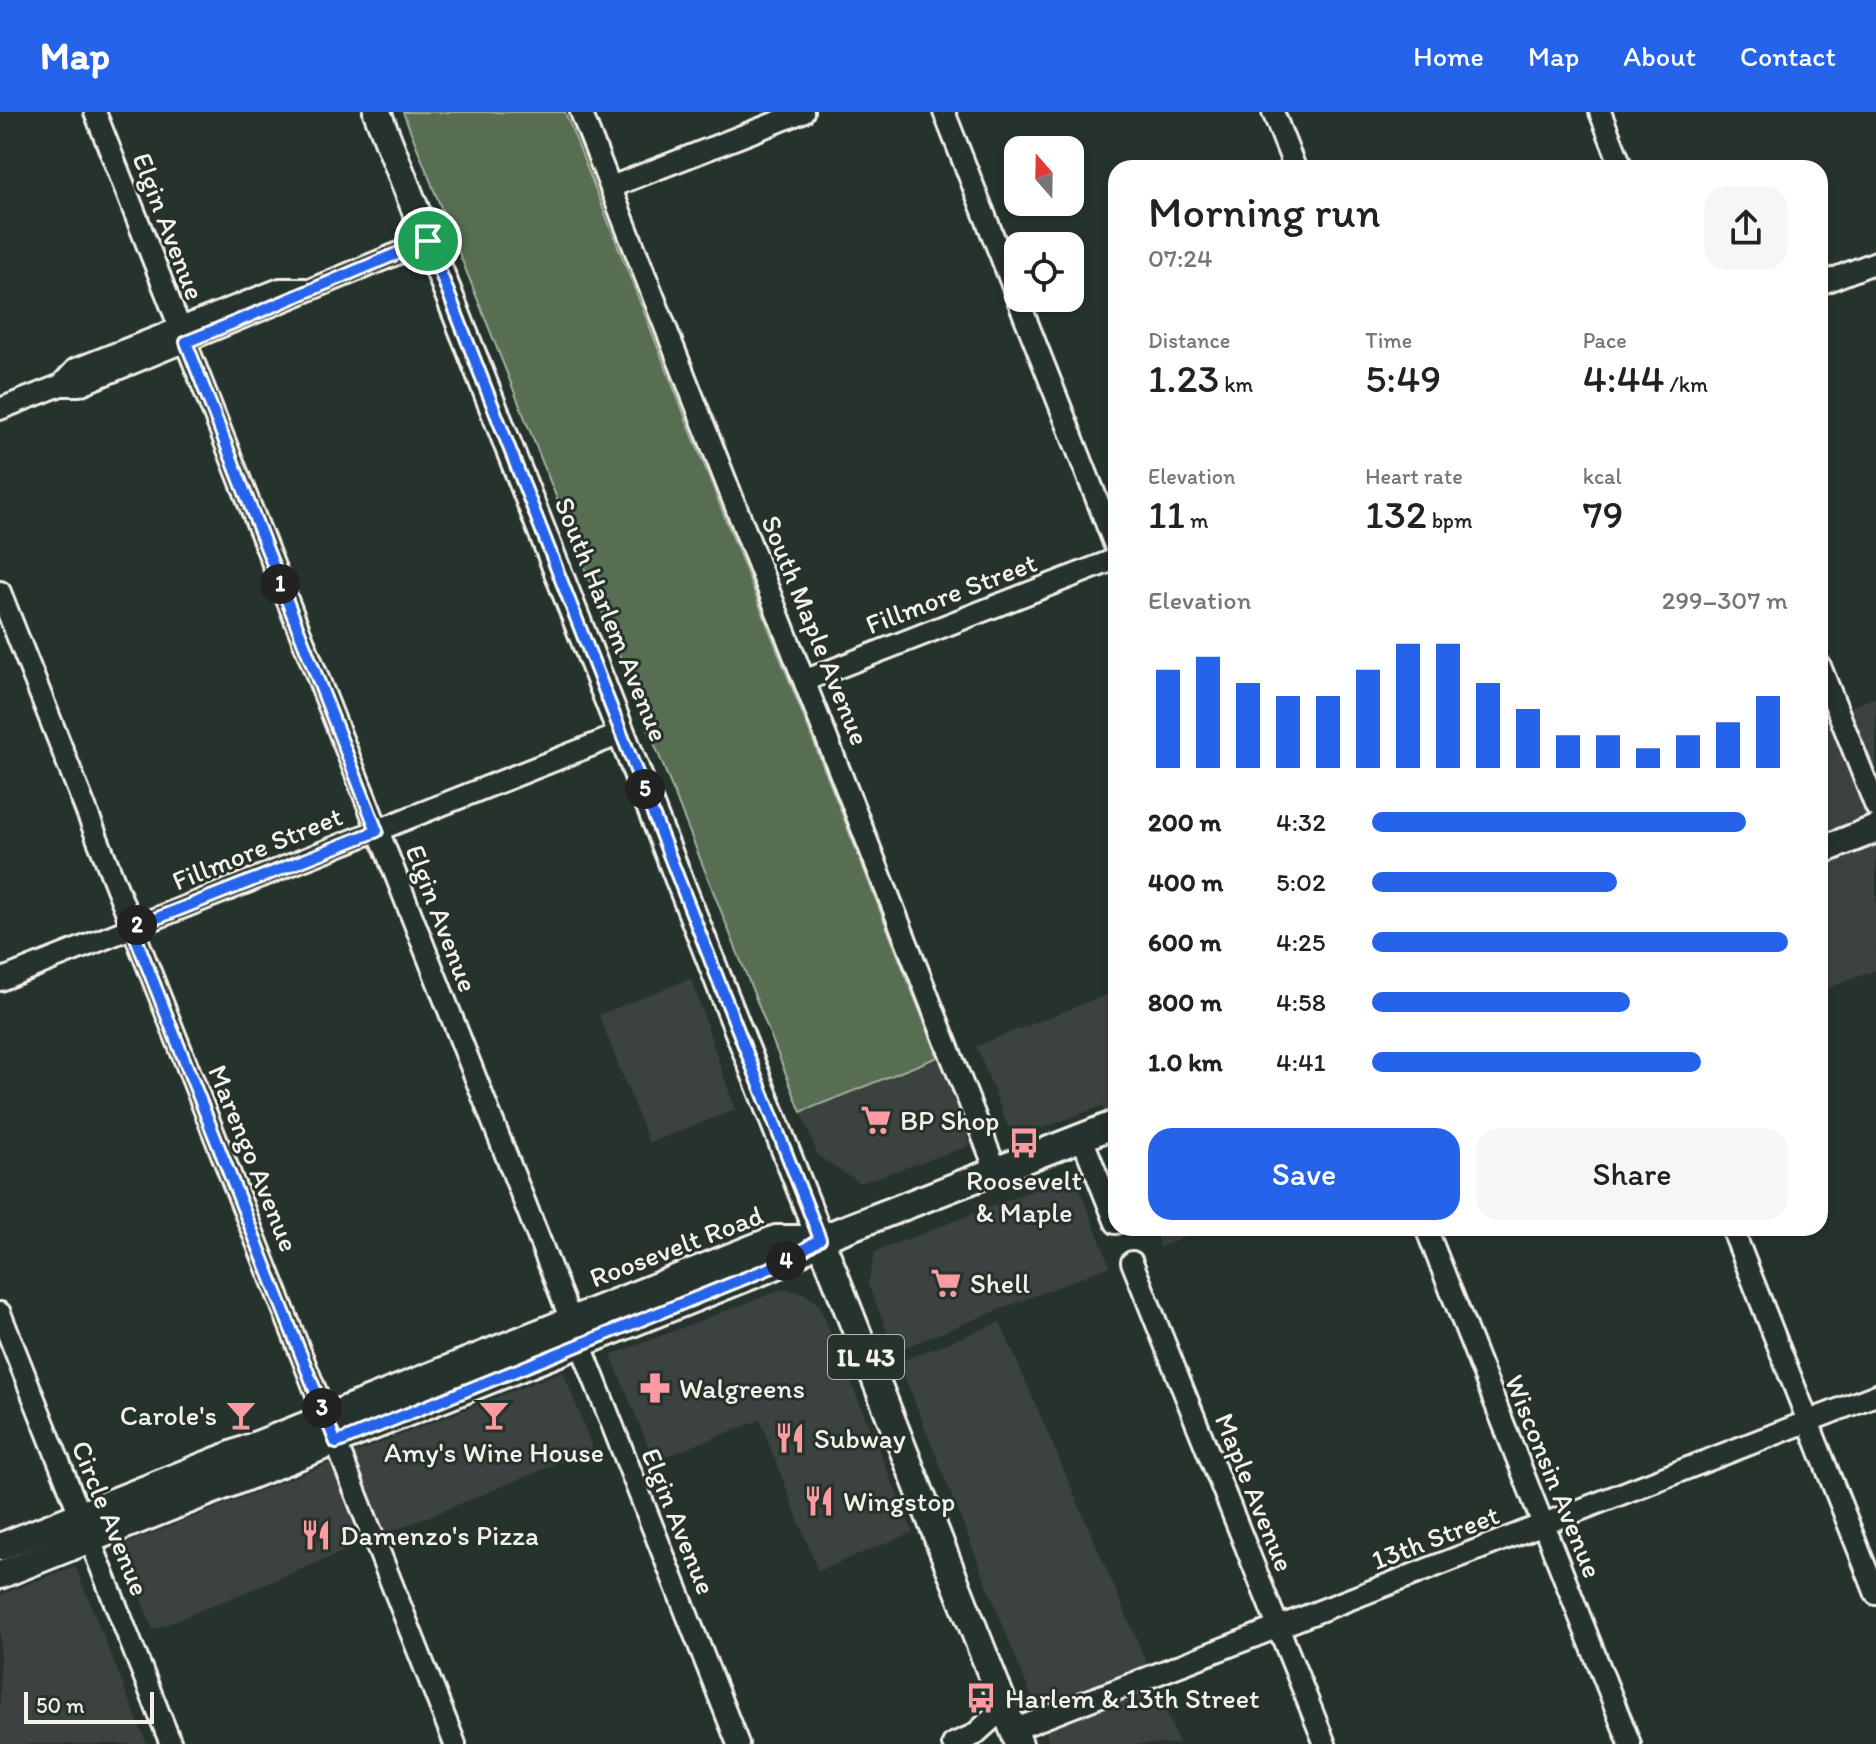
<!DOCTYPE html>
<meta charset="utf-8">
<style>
body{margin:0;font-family:Itim,sans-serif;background:#f6f6f6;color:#222;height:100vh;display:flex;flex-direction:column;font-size:30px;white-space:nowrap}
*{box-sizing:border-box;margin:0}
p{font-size:26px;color:#767676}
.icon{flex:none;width:44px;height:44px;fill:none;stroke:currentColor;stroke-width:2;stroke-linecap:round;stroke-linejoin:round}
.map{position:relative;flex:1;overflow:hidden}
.drawer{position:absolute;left:1108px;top:48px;width:720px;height:1076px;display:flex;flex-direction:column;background:#fff;border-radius:24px;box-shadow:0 2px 6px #0004}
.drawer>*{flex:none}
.needle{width:52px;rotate:340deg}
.fabs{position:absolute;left:1004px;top:24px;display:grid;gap:16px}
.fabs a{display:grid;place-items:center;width:80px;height:80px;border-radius:16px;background:#fff;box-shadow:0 2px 6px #0004;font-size:40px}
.scale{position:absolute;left:24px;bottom:20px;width:130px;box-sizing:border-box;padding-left:8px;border:4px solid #f4f1e8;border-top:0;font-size:22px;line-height:28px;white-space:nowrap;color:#f4f1e8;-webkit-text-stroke:6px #26332d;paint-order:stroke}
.pin{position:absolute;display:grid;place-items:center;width:68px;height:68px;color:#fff;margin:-34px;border:4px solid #fff;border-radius:50%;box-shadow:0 2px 8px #0007}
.km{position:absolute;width:40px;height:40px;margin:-20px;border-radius:50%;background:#222;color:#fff;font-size:22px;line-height:40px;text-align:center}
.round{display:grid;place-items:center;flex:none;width:84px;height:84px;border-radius:24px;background:#f6f6f6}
.head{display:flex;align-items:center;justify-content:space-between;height:136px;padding:0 40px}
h1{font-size:44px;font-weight:600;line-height:60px}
.metrics{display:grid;grid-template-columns:repeat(3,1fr);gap:12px;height:136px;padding:8px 40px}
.metrics div{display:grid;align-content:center}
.metrics b{font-size:40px;font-weight:600}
.metrics small{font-size:22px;font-weight:400}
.metrics p{font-size:22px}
.chart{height:224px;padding:16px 40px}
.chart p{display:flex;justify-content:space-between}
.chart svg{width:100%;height:144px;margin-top:8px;stroke:#2563eb;stroke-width:6}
.cta{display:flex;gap:16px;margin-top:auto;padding:16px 40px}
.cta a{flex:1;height:92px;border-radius:24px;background:#2563eb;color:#fff;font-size:32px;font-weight:600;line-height:92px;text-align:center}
.cta a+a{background:#f6f6f6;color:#222}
ul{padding:0 40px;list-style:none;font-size:26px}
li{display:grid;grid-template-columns:128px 96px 1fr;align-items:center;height:60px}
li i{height:20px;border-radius:10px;background:#2563eb}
header{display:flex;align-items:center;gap:48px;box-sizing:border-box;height:112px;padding:0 40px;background:#2563eb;color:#fff}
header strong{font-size:38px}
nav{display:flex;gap:44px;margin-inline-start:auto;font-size:28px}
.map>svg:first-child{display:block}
.built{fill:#3a4241}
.green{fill:#586e52;stroke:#a6b09d;stroke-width:2}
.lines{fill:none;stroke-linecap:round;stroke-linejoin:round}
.minor-casing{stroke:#f4f1e8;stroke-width:26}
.major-casing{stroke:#f4f1e8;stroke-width:32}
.minor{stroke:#26332d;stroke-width:20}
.major{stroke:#26332d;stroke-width:26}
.route-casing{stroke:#fff;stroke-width:16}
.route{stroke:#2563eb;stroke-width:10}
.labels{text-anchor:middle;stroke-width:6;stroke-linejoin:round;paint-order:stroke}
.shield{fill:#26332d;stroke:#b6b8b0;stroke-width:2}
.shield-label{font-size:26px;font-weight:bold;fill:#f4f1e8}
.street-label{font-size:28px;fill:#f4f1e8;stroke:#26332d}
.poi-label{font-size:28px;fill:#f4f1e8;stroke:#26332d;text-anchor:start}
</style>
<header>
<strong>Map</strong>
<nav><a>Home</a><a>Map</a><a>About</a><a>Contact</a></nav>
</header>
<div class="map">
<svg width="1876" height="1632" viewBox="0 0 1876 1632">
<rect width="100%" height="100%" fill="#26332d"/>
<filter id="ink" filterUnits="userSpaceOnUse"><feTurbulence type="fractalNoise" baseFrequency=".0125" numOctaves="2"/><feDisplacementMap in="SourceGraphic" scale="16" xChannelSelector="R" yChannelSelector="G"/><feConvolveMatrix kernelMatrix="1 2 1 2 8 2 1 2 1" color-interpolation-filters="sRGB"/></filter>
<g filter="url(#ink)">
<!-- built -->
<path class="built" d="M1876 585V858L1820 879V607Z
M691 866 735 998 649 1031 599 903Z
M1116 879V1026L1102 994 1013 1027 976 934Z
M938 945 966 1019 969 1034 860 1071 818 1044 801 1000Z
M1074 1062 1110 1154 895 1239 868 1172 875 1140Z
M1153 1116H1210L1160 1135Z
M783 1177 804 1181 819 1193 913 1420 818 1459 760 1308 654 1349 611 1243Z
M1000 1210 1154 1568 1179 1632H1050L899 1250Z
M563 1259 593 1337 153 1518 120 1434Z
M75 1454 147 1632H0V1483Z"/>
<!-- green -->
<path class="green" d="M403 0H565L938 945 801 1000Z"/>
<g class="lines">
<!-- minor casing -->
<g class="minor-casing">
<path id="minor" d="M95 0 738 1632
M581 0 996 1058
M944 0 1116 436
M1273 0 1295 56
M1600 0 1622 56
M611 75 803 0
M1820 172 1876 150
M61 273 76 257 280 177H306
M0 297 61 273H79L428 129
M0 480 455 1632
M1820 554 1876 695
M806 568 1116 447
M0 868 623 621
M1082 1026 1116 1111
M1426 1116 1630 1632
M1732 1116 1876 1482
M1132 1150 1325 1632
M0 1201 171 1632
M1013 1618 1876 1283
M953 1632 974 1623 1005 1595"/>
</g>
<!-- major casing -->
<g class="major-casing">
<path id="major" d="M377 0 1019 1632
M1820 739 1876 717
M0 1435 776 1127H820
M0 1463 785 1150 820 1127 1116 1012"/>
</g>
<!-- minor -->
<use href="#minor" class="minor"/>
<!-- major -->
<use href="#major" class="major"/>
</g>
</g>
<g class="lines" filter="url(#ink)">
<!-- route casing -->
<g class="route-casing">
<path id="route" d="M428 129 820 1127 785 1150 336 1331 132 816 377 719 186 230C267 198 346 162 428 129Z"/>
</g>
<!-- route -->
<use href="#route" class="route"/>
</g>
<!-- icons -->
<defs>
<g id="supermarket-bare" transform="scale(2.4)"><path d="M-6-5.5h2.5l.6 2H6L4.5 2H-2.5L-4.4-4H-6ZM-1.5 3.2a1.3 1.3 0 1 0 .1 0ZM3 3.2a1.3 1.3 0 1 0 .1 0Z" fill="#ff9aa2" stroke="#26332d" stroke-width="2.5" paint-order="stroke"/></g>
<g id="bus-bare" transform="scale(2.4)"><path d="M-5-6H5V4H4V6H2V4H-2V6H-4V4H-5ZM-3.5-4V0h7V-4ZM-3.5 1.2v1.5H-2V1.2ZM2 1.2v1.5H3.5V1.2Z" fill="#ff9aa2" stroke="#26332d" stroke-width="2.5" paint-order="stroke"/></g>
<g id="pharmacy-bare" transform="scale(2.4)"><path d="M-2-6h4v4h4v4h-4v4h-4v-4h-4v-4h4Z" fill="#ff9aa2" stroke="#26332d" stroke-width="2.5" paint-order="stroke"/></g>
<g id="bar-bare" transform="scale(2.4)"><path d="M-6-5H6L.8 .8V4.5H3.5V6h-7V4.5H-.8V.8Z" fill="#ff9aa2" stroke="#26332d" stroke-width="2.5" paint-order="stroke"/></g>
<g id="restaurant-bare" transform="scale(2.4)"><path d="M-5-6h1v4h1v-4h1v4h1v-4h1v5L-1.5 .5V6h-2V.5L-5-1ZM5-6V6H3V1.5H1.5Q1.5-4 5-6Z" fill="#ff9aa2" stroke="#26332d" stroke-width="2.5" paint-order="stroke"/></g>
</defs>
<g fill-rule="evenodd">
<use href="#supermarket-bare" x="876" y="1008"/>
<use href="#bus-bare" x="1024" y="1031"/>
<use href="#supermarket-bare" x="946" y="1171"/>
<use href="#pharmacy-bare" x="655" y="1276"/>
<use href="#bar-bare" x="241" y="1303"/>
<use href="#bar-bare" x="494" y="1303"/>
<use href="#restaurant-bare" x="790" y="1326"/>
<use href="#restaurant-bare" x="819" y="1389"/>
<use href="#restaurant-bare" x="316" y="1423"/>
<use href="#bus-bare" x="981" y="1586"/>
</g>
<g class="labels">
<!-- shield labels -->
<rect class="shield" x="828" y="1223" width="76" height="44" rx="6"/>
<g class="shield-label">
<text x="866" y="1254">IL 43</text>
</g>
<!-- street labels -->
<g class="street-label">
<text transform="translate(169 114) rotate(69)" y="10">Elgin Avenue</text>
<text transform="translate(951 481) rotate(-21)" y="10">Fillmore Street</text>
<text transform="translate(612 507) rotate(68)" y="10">South Harlem Avenue</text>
<text transform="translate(816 518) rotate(68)" y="10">South Maple Avenue</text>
<text transform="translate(257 736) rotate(-22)" y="10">Fillmore Street</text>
<text transform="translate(442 806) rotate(69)" y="10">Elgin Avenue</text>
<text transform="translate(254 1046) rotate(68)" y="10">Marengo Avenue</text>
<text transform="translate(676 1134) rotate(-21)" y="10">Roosevelt Road</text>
<text transform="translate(1554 1364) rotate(68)" y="10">Wisconsin Avenue</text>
<text transform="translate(1255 1380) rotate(68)" y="10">Maple Avenue</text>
<text transform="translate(111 1406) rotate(68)" y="10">Circle Avenue</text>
<text transform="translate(679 1409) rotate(68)" y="10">Elgin Avenue</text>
<text transform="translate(1435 1425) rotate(-21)" y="10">13th Street</text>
</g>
<!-- poi labels -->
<g class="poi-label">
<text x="900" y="1018">BP Shop</text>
<text x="1024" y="1078" text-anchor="middle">Roosevelt<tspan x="1024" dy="32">&amp; Maple</tspan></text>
<text x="970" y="1181">Shell</text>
<text x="679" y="1286">Walgreens</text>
<text x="217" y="1313" text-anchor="end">Carole's</text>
<text x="814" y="1336">Subway</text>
<text x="494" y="1350" text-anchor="middle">Amy's Wine House</text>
<text x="843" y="1399">Wingstop</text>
<text x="340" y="1433">Damenzo's Pizza</text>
<text x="1005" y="1596">Harlem &amp; 13th Street</text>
</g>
</g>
</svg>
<div class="fabs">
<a><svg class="needle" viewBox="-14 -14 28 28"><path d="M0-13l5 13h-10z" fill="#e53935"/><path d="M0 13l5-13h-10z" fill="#767676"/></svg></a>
<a><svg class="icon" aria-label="locate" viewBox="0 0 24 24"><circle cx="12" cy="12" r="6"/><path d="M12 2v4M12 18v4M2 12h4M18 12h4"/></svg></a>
</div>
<div class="scale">50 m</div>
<div class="pin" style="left:428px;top:129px;background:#1e9e55"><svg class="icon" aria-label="arrive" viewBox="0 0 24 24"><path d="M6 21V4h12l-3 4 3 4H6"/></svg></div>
<b class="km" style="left:280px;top:472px">1</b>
<b class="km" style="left:137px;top:813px">2</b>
<b class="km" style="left:322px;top:1296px">3</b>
<b class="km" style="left:786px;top:1149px">4</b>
<b class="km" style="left:645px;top:677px">5</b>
<section class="drawer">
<div class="head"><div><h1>Morning run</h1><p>07:24</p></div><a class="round"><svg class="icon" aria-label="share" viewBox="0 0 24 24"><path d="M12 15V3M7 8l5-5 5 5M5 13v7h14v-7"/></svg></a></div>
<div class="metrics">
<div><p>Distance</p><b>1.23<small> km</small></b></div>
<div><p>Time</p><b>5:49</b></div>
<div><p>Pace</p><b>4:44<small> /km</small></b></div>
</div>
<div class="metrics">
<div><p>Elevation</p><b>11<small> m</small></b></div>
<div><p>Heart rate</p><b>132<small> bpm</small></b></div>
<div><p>kcal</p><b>79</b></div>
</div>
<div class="chart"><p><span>Elevation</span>299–307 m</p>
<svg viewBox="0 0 160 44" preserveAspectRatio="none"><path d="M5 44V14M15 44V10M25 44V18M35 44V22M45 44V22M55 44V14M65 44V6M75 44V6M85 44V18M95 44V26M105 44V34M115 44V34M125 44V38M135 44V34M145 44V30M155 44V22"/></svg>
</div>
<ul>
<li><b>200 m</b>4:32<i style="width:90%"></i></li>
<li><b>400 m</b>5:02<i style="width:59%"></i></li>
<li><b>600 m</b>4:25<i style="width:100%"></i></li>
<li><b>800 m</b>4:58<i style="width:62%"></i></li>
<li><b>1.0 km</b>4:41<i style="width:79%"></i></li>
</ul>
<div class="cta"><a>Save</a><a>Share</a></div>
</section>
</div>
